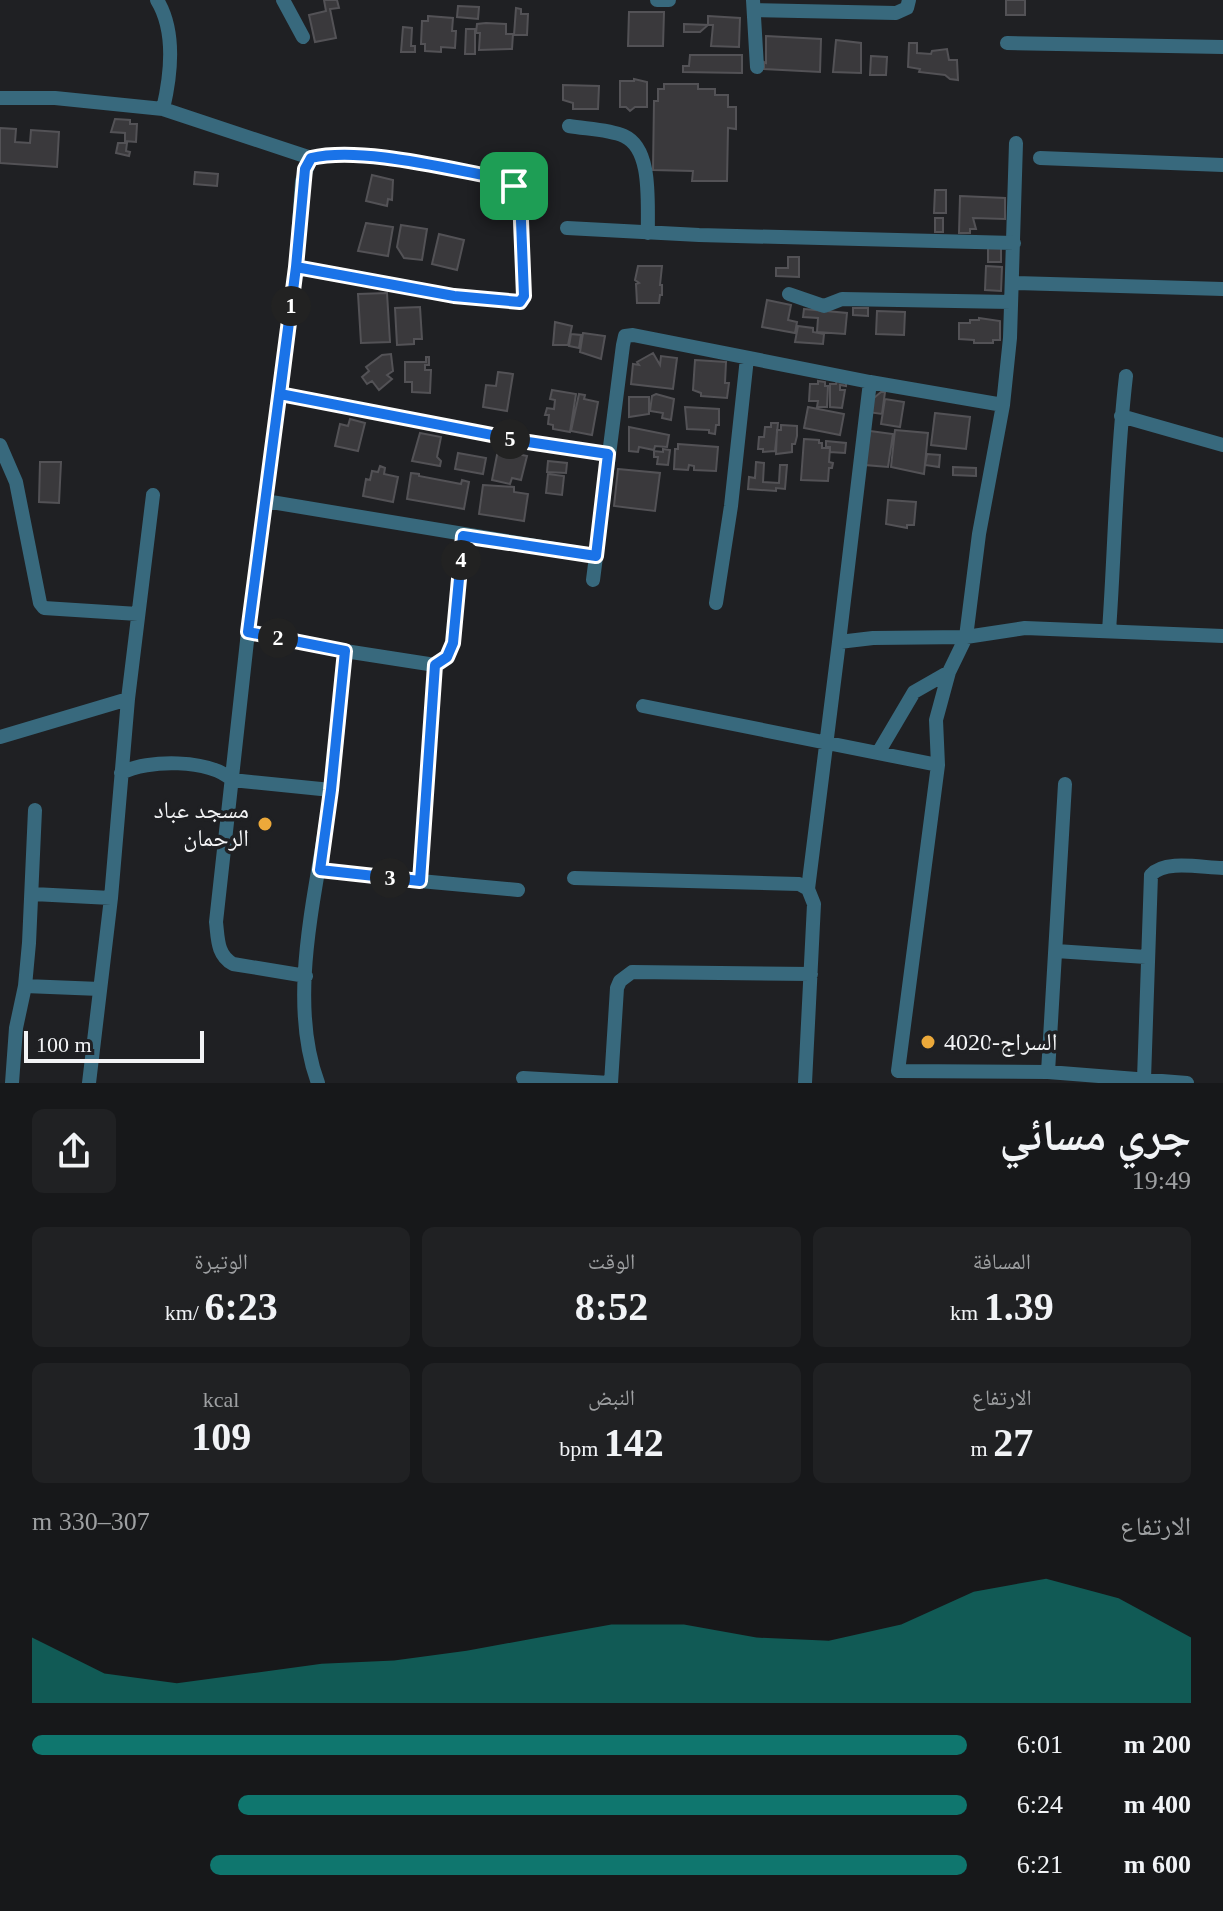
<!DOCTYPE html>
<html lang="ar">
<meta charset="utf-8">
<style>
body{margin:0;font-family:"Times New Roman","Noto Naskh Arabic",serif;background:#202123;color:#f1f3f6;direction:rtl;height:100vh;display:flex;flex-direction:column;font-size:30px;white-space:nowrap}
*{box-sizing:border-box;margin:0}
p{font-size:26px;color:#9ea0a2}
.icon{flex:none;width:44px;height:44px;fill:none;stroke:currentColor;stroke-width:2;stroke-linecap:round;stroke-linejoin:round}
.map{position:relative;height:1083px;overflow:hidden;direction:ltr}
.side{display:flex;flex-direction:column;background:#17181a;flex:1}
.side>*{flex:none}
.scale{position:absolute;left:24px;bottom:20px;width:180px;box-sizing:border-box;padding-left:8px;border:4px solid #f2f3f5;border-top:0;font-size:22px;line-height:28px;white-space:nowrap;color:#f2f3f5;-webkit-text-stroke:6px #1f2023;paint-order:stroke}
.pin{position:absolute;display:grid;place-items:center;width:68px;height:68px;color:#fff;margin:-34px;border-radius:16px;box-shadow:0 4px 12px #0006}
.km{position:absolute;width:40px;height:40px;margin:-20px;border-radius:50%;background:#222;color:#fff;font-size:22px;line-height:40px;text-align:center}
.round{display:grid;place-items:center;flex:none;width:84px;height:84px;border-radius:12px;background:#202123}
.headline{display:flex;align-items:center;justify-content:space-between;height:136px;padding:0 32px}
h1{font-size:44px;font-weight:700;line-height:60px}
.figures{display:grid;grid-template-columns:repeat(3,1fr);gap:12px;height:136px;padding:8px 32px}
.figures div{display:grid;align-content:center;border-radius:12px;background:#202123;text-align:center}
.figures b{font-size:40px;font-weight:700}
.figures small{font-size:22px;font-weight:400}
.figures p{font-size:22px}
.chart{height:224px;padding:16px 32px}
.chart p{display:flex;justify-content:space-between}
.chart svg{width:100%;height:144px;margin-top:8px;fill:#0f766e;opacity:.7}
ul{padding:0 32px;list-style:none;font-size:26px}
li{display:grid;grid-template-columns:128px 96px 1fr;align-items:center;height:60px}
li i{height:20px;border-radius:10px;background:#0f766e}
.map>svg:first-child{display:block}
.building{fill:#3a393c;stroke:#535256;stroke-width:2}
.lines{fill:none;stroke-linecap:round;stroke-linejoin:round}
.minor{stroke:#38697d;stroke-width:14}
.route-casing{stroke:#fff;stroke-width:16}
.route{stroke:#1a73e8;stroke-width:10}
.poi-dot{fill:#eca93a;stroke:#1f2023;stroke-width:3}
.labels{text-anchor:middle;stroke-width:7;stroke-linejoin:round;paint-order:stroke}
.poi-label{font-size:24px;fill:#f2f3f5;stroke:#1f2023;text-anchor:end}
</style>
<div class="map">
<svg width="1223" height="1083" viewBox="0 0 1223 1083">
<rect width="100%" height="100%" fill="#1f2023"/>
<!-- building -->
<path class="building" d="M324 0H337L339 8 330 9 336 38 315 42 309 15 326 11Z
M1006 0H1025V15H1006Z
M458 6 479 7 478 19 457 17Z
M516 8 521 9V14H528L527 35H514Z
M629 12H664L663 46H628Z
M428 16 453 18 452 31H456L455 48 441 47V52L425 51V44H421L422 21H428Z
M708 16 740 18 739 47 711 46 713 25H708Z
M486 23 506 24V34H513L512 49 479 50 480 33H476L477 24Z
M684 24 708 25 700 32H684Z
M403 27 412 28 411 46H415V52H401Z
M466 29H475V54H465Z
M766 36 821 39 820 72 764 69V62L766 63Z
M836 40 861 43V73L833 72Z
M909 43H917V53L931 54 932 51 947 49 949 60H957L958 80 950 79 945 75 919 72 920 69 908 67Z
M690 55H742V73L683 72V66H689Z
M871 56 887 57 886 75H870Z
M634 79 647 82V107H635L630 111 626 107H620V81H634Z
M664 84H698V89H715V95H728V107H736V129L728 128 727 181H692L693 171 653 170 654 101H658V89H664Z
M563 85 599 86 598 109H573V103L563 100Z
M115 119 130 120V124H137L136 142 125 141V133L111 132Z
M0 128 16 129 15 142 30 143 31 130 59 132 57 167 0 163Z
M118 143H127L126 151 130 152 129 156 116 153Z
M195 172 218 174 217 186 194 184Z
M372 175 393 180 392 200 388 199 387 206 366 201Z
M935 190H946V213H934Z
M960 196 1005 198V219L973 218 976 229H970V233H959Z
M935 218H943V232H935Z
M366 223 393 227 388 256 358 251Z
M401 225 427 229 422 260 404 258 397 247Z
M439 234 464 240 457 270 432 264Z
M988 245 1001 246V262H988Z
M788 257H799V277L776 276V268H788Z
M638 266H662L660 285H662V295H660L659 303H637L636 284 639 283 635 280Z
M986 266 1002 267 1001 291 985 290Z
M387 293 390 342 361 343 358 294Z
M767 300 791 305 788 320 797 322 795 333 762 327Z
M420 307 422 339H414V344L397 345 395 308Z
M853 308H868V316L853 315Z
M804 309 847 313 845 334 817 332 818 318 803 317Z
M877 311 905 312 904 335 876 334Z
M979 318 1000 321V340H993V343H974V340L959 339V323H970V320H979Z
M555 322 572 326 568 345H553Z
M798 326 813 328V332L824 334 823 344 795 342Z
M583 333 605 336 601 359 580 352Z
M571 334 581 335 579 348 569 346Z
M653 353 660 365 661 356 677 358 673 389 631 384 633 364 639 365 637 362Z
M391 354 393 371 387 375 392 379 379 390 372 381 367 384 362 377 369 371 366 367 382 355Z
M426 357H429V365H425V370H431L430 393 412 392V382H405V362H426Z
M695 360 726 362 725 383H729L727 398 701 396V393L693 390Z
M498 372 513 374 507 411 483 407 486 385 496 386Z
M837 380 846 381V386L840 385V390H845L842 408 830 407V384H836Z
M818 381 825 382V386H828L827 407H817L818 401H809L810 384H818Z
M552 390 576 394 570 432 553 429V425L548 424 549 415H545L547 408 554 409 555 400 550 399Z
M881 392H885L882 414 867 412 868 403Z
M579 394 585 395 584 399 598 402 592 435 571 431Z
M656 394 674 399 671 420 662 418 663 413 650 411 652 396Z
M629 397H649V414L629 417Z
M885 399 904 402 900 427 881 424Z
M685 407 719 409V425H716L715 434 709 433V430L687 429Z
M808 407 844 414 840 435 804 428Z
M935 413 970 417 966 449 931 445Z
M350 419 365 423 358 451 335 446 340 424 348 426Z
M771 423H778L775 451 763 452V449H758L759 437H764L765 427H771Z
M781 425 797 426V436L795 444H792V452L776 454 777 430H781Z
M629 427 669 435 667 447 655 446 654 450 639 447 638 452 629 451Z
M895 430 928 433 924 474 891 467Z
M870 431 893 434 888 467 865 465Z
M420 433 441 437 437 457 441 461 440 466 412 461Z
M804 439 819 440V443H822V448H830L829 462 833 463 832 468H829L828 481 801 480Z
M826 441 846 443 845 453 830 452V447H826Z
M678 444 718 447 716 471 694 470V466L689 465 688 470 674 469 675 449H678Z
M663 449 670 450 668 465 657 464 658 457H654V451L663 452Z
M498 450 527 456 521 480 512 478 510 484 492 480Z
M458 453 486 458 483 474 455 469Z
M927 454 940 455 939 467 925 465Z
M548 461 567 463 566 473 547 472Z
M40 462H61L59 503 39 502Z
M756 462 764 463 763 482 779 483 780 465H787L785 489 776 488V491L748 489 749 477 755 478Z
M380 466 385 468 384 474 398 477 393 502 363 496 366 479 370 480 372 471 378 472Z
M953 467 976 468V476L953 475Z
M618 469 660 473 655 511 614 506Z
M411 473 419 474V476L461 484 462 480 469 482 464 509 407 499Z
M548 474 564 476 562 495 546 493Z
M483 485 514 487V492L528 494 524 521 479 514Z
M888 500 916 502 914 525H907V528L886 524Z"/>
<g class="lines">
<!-- minor -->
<path class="minor" d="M283 0 303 37
M657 0H669
M753 0 757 67
M754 10 896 13 907 8 909 0
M1007 43 1223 47
M0 98H55L163 109C171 75 176 31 157 0
M163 109 311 158
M569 126C586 129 608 129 624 136 653 149 647 204 648 233
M1040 158 1223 165
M567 228 699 235 1014 243
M296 267 454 296 520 302 524 296 520 196 505 179C451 170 362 146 311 158L302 181 296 267 248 632 345 651 435 665 447 657 453 643 463 536
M1012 283 1223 289
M789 294 824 306 842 299 1011 302
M280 394 528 442 608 454
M1003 405 1010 338 1016 143
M1121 416 1223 445
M0 445 16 482 40 603 44 608 138 614
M265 501 596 556
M593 580 623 345 625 336 633 335 870 382 1003 405 979 534 966 637 1025 628 1223 636
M716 603 731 506 747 358
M1109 631C1115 546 1116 461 1126 376
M248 632 216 922C218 939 217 955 233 964L306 976
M839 642 870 382
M435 665 420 881 518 890
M643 706 938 765
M0 737 128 699
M878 753 914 692 949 672
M121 773C148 759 209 759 232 780L331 790
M320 870 420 881
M574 878 799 884 808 889 814 904 805 1083
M808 889 839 642 873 638 966 637 949 672 936 720 938 765 898 1071 1048 1072 1187 1083
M33 894 111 898
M1056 951 1146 957
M25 986 100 989
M1048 1072 1065 784
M523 1078 610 1083
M1144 1079 1151 875C1165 859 1203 868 1223 868
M12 1083 16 1028 25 986 29 943 35 810
M89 1083 111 898 128 699 153 495
M318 1083C287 1000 316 895 328 810 336 757 340 704 345 651
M611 1083 617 988 620 981 632 972 811 974"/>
</g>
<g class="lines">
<!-- route casing -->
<g class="route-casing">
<path id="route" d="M514 186 505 179C452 170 362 146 311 158L305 169 296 267 248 632 345 651 331 790 320 870 420 881 435 665 447 657 453 643 463 536 596 556 608 454 528 442 280 394 296 267 454 296 520 302 524 296 520 196 514 186"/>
</g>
<!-- route -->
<use href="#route" class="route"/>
</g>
<!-- markers -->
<g class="poi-dot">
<circle cx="265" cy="824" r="8"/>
<circle cx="928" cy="1042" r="8"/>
</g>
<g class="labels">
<!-- poi labels -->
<g class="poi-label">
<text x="249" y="818">مسجد عباد<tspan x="249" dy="28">الرحمان</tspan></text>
<text x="944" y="1050" text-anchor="start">السراج-4020</text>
</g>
</g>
</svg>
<div class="scale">100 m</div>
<div class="pin" style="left:514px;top:186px;background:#1e9e55"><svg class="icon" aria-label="arrive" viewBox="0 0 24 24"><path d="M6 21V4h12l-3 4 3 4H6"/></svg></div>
<b class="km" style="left:291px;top:306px">1</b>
<b class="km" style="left:278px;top:638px">2</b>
<b class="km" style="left:390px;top:878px">3</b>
<b class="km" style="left:461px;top:560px">4</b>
<b class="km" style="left:510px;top:439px">5</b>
</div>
<section class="side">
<div class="headline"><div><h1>جري مسائي</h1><p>19:49</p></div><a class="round"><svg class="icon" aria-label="share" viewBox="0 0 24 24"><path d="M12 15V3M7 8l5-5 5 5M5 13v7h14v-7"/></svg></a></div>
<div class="figures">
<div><p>المسافة</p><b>1.39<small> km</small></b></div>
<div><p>الوقت</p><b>8:52</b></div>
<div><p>الوتيرة</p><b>6:23<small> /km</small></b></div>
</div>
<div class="figures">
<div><p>الارتفاع</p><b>27<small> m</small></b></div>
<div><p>النبض</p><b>142<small> bpm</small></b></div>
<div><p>kcal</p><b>109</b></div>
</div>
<div class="chart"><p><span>الارتفاع</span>307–330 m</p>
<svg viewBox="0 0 160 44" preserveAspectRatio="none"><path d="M0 44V24L10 35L20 38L30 35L40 32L50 31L60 28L70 24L80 20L90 20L100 24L110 25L120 20L130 10L140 6L150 12L160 24V44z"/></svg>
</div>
<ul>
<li><b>200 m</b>6:01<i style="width:100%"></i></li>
<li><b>400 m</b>6:24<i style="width:78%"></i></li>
<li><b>600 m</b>6:21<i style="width:81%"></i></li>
</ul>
</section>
